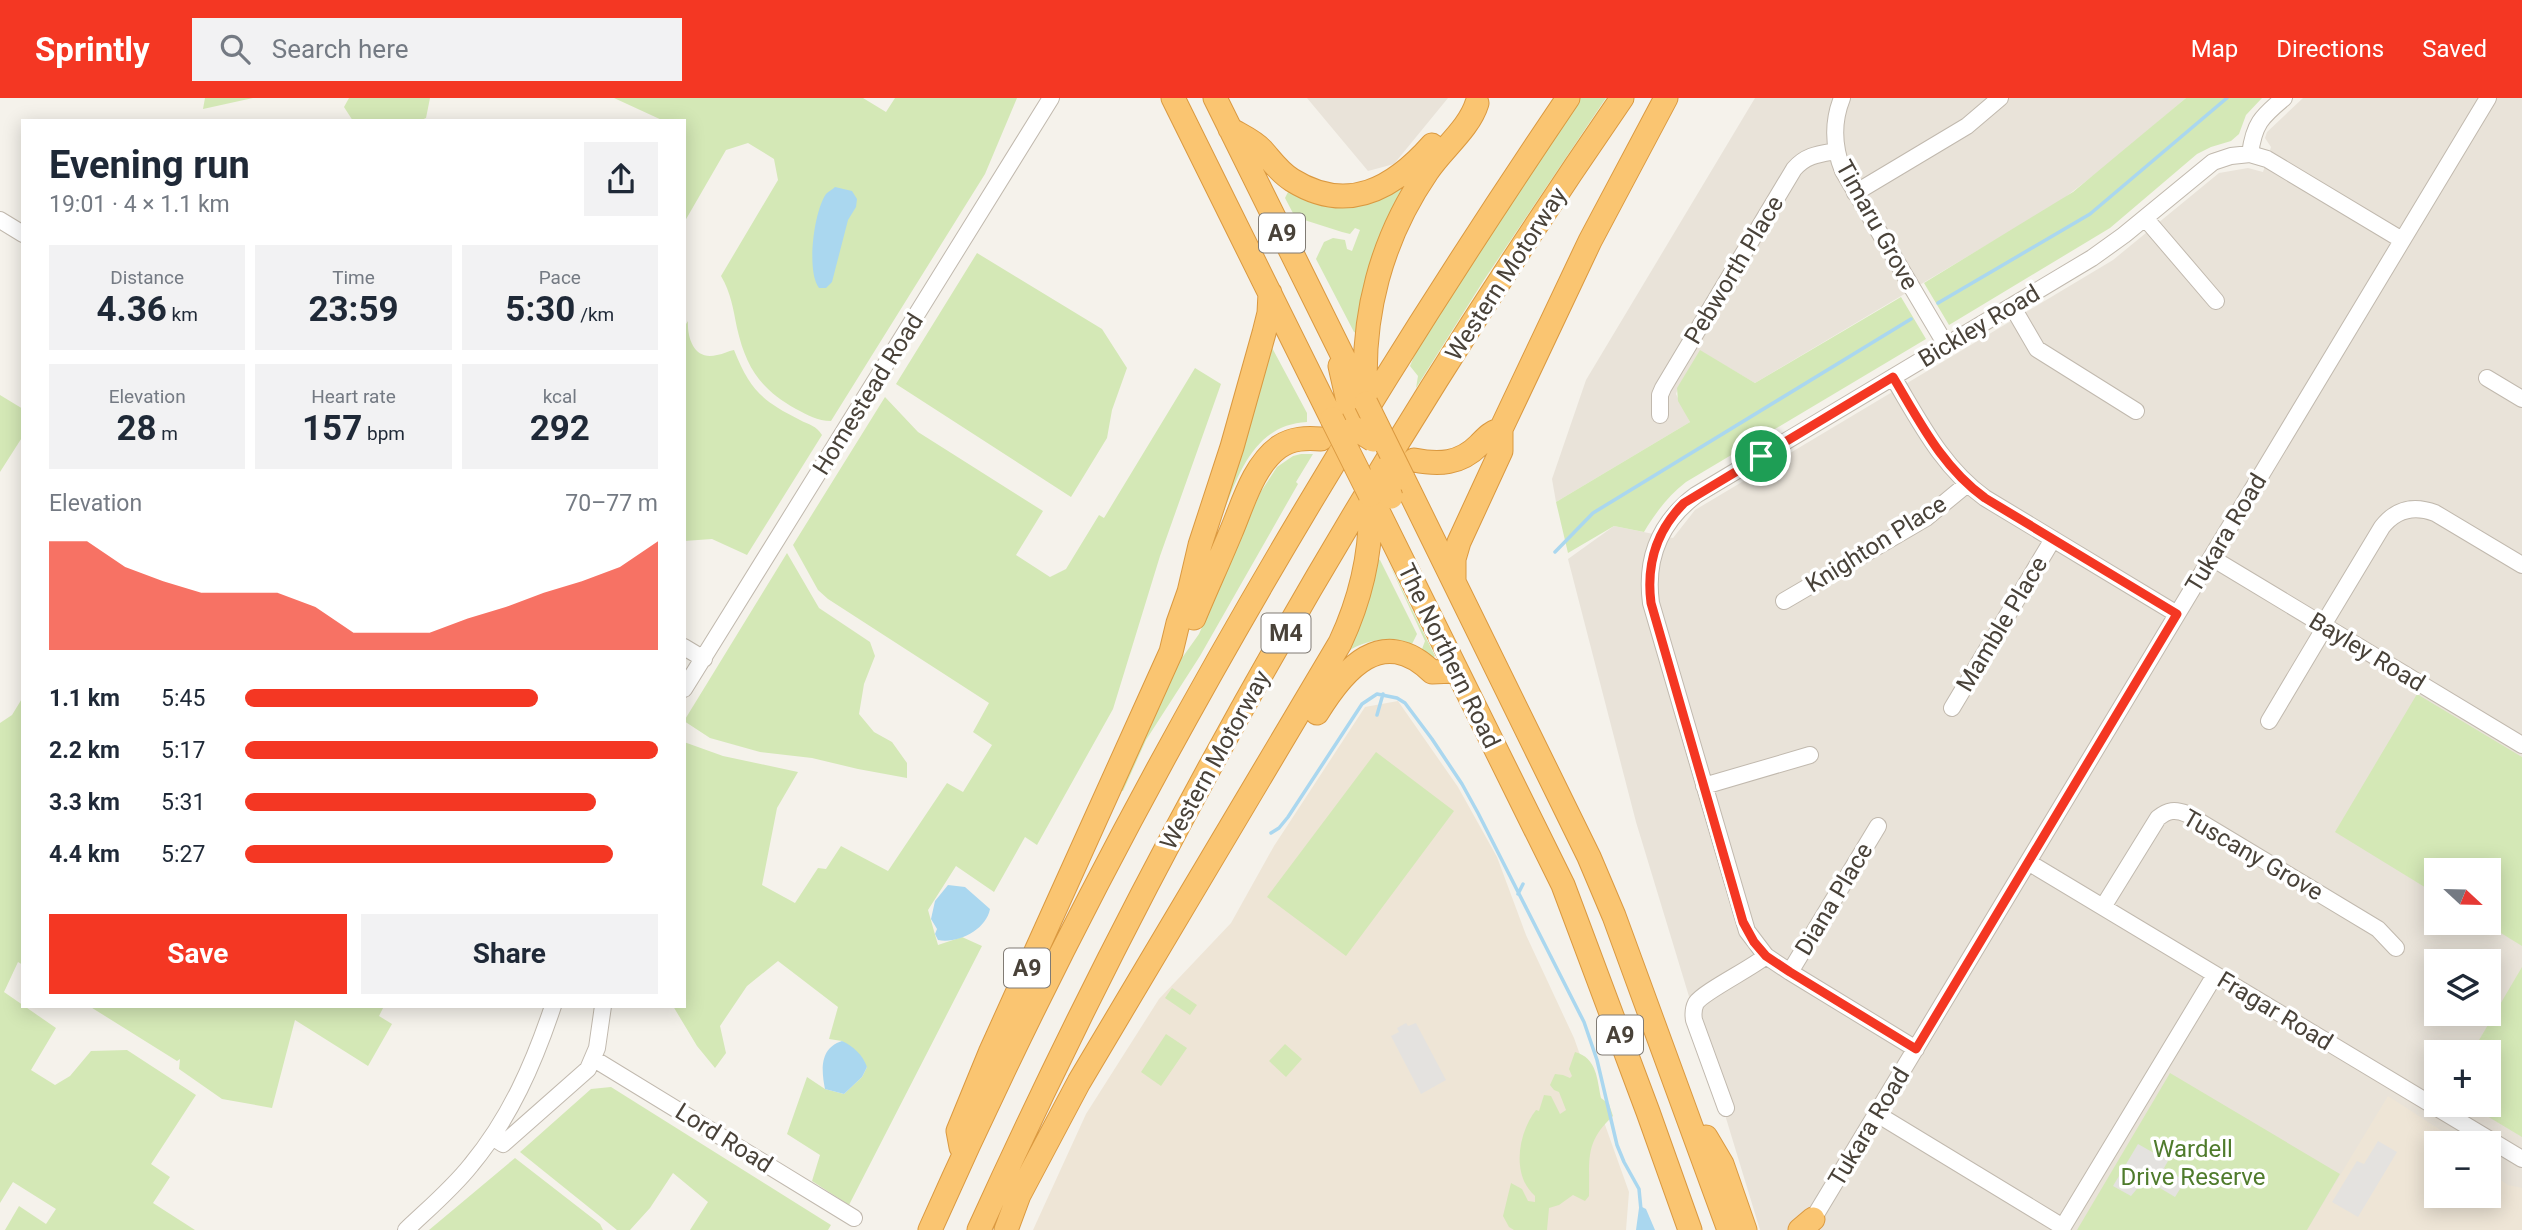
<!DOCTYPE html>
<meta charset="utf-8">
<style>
body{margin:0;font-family:Roboto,sans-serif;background:#f2f2f3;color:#1f2937;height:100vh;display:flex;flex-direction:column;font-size:26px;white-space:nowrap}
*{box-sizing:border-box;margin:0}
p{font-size:23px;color:#747a83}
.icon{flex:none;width:38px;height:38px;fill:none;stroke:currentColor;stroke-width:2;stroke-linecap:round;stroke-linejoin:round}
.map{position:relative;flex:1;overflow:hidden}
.side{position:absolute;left:21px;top:21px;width:665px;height:889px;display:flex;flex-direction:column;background:#fff;border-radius:0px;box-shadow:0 4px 18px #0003}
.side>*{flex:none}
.needle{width:46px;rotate:112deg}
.buttons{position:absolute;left:2424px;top:760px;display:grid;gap:14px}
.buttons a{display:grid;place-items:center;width:77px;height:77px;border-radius:0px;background:#fff;box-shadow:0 4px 18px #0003;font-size:35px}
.pin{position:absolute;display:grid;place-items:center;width:60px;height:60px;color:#fff;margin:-30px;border:4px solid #fff;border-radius:50%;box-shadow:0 2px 7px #0007}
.round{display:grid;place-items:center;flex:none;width:74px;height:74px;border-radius:0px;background:#f2f2f3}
.headline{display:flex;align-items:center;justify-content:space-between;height:119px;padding:0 28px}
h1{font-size:38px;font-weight:700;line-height:52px}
.stats{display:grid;grid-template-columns:repeat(3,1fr);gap:10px;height:119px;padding:7px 28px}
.stats div{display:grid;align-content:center;border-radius:0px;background:#f2f2f3;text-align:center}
.stats b{font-size:35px;font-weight:700}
.stats small{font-size:19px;font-weight:400}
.stats p{font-size:19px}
.chart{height:196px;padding:14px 28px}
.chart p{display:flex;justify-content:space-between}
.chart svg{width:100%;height:126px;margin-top:7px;fill:#f43723;opacity:.7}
.cta{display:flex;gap:14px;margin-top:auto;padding:14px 28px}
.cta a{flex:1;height:80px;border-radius:0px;background:#f43723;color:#fff;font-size:28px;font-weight:700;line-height:80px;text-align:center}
.cta a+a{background:#f2f2f3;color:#1f2937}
ul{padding:0 28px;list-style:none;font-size:23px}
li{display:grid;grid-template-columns:112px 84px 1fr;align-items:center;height:52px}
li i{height:18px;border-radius:9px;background:#f43723}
header{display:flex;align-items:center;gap:42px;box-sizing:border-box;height:98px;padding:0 35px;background:#f43723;color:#fff}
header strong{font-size:33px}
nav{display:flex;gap:38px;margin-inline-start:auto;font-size:24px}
.search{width:490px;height:63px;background:#f2f2f3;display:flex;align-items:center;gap:18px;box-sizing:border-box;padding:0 24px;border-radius:0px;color:#747a83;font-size:26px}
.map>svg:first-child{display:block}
.residential{fill:#e9e3d9;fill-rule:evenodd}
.education{fill:#eee5d6}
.green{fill:#d4e8b6}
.parking{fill:#e4e2df}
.water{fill:#aad7ef}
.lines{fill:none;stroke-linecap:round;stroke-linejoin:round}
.stream{stroke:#aad7ef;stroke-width:3.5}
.minor-casing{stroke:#c1b9ae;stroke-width:18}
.highway-casing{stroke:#da9940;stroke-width:25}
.minor{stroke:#fff;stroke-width:16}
.highway{stroke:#fac571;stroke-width:23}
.highway-bridge-casing{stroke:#da9940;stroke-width:25;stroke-linecap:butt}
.highway-bridge{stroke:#fac571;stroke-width:23}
.route-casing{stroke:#fff;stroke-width:14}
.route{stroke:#f43723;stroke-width:9}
.labels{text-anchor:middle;stroke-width:7;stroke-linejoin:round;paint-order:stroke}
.shield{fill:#fff;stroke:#807b74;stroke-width:2}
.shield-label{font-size:23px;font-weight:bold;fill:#494239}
.street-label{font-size:24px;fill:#494239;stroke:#fff}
.park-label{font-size:24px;fill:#4f7b2c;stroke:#fff}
</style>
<header>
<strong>Sprintly</strong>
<div class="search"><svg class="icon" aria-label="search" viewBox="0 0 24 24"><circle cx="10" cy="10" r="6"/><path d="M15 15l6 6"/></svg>Search here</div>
<nav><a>Map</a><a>Directions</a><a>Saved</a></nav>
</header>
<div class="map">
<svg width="2522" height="1132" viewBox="0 0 2522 1132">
<rect width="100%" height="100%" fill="#f5f2eb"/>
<!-- residential -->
<path class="residential" d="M1307 0H1448L1394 66 1368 73Z
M1755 0H2186L2107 67 2059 104 1755 285 1700 253 1678 290 1676 296 1690 324 1556 404 1552 381 1586 282Z
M2303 0H2522V1132H1760L1636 724 1568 461 1614 428 1673 440 1695 412 2113 162 2219 75 2248 70 2263 74 2271 49 2265 40 2267 34ZM2436 772H2488V824H2436ZM2436 863H2488V915H2436ZM2436 954H2488V1006H2436ZM2436 1045H2488V1097H2436Z"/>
<!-- education -->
<path class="education" d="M1398 603 1458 689 1497 759 1526 837 1574 940 1629 1094 1626 1132H1033L1086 1016 1159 901 1231 825 1274 748 1365 609Z
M2388 998 2442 1033 2451 1045H2436V1097H2488L2489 1074 2508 1087 2522 1090V1132H2307Z"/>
<!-- green -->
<path class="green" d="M205 0H253L203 11Z
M349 0H430L426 20 419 23H353L344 9Z
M614 0H863L886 14 895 0H1017L985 76 831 323C817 323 808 317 796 311 760 291 746 269 737 230 733 210 731 195 721 178L778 82 774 61 748 45 726 52 685 123 684 23H664Z
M1578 0H1606L1484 182 1416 290 1418 278 1410 268 1420 244Z
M2186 0H2262L2246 17 2239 36 2231 43 2211 49 2197 56 2110 130 1949 227 1924 185 2073 94Z
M1405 85C1379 132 1361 181 1356 235L1354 234 1316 161 1324 144 1333 140 1345 142 1347 151 1352 153 1360 132 1355 130 1350 136 1342 134 1295 119 1285 100 1289 92Z
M977 155 1102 231 1127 270 1112 312 1107 340 1071 399 896 286Z
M1901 199 1926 241 1686 384C1668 398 1656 414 1644 434L1614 428 1568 455 1556 404 1690 324 1678 303 1677 290 1700 252 1755 285Z
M688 223C687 241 695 263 717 257 724 256 728 253 734 252 750 292 762 303 800 322 809 327 816 327 822 337L747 457 712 441 684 443V229Z
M1270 246 1307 315V324C1249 327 1236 386 1217 430Z
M1195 270 1221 286 1160 458 1113 611 1037 747 1025 739 994 794 956 768 928 812 938 847 962 839 982 848 849 1107 812 1083 820 1057 787 1036 807 979 825 991 844 996 862 979 867 969 842 943 829 941 838 909 778 863 747 888 720 928 726 955 715 970 697 948 673 908H684V644L723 658 798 674 777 710 762 787 795 805 818 770 826 771 841 748 888 773 947 685 963 694 992 647 973 634 989 605 828 501 818 492 793 447 885 299 918 334 1043 413 1016 457 1050 479 1066 471 1099 417 1104 420Z
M0 297 23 311V338L0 374Z
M1301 356H1313L1296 384 1298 386 1200 558 1146 642 1123 693H1118L1177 567 1199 536 1260 395 1277 369 1293 358Z
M787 455 819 510 870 544 875 558 864 586 859 616 874 634 892 644 907 665V680L858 671 812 660 760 654 710 640 684 623Z
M1377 460 1380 462 1417 536 1412 546C1391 538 1366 541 1347 554Z
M1387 461 1435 558 1433 560 1422 551 1425 543Z
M2417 596 2522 659V848L2483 824H2488V772H2436V796L2335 734Z
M23 599V867L18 864 4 894 56 930 31 972 55 987 70 978 91 953 127 952 196 997 151 1066 170 1079 153 1105 195 1132H5L19 1108 46 1126 56 1111 13 1084 0 1105V625L12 617Z
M1376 654 1454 713 1346 858 1267 799Z
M2522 869V1039L2467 1006H2488V954H2472Z
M1172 890 1197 907 1190 917 1165 900Z
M89 908H384L379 918 392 926 368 968 295 922 272 1010 222 1001 179 971 180 961 177 963Z
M1166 936 1187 950 1161 988 1141 974Z
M1285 946 1302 961 1286 979 1269 963Z
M1575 954C1597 960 1597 981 1601 1000L1609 1006 1613 1018C1584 1045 1590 1061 1589 1098L1585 1103 1573 1097 1559 1107 1549 1110 1547 1132H1514L1509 1129 1503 1118 1511 1085 1522 1091 1528 1103 1535 1104V1098C1511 1077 1518 1035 1536 1012L1539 1013 1544 997 1551 998 1560 1016 1566 1012 1559 994 1554 992 1550 987 1555 976 1563 977 1570 980 1572 978 1569 971Z
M2170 975 2340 1076 2307 1132H2077Z
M611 989 831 1127 828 1132H690L708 1104 673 1075 650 1110 630 1132H617L520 1054 591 991Z
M515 1060 600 1126 603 1132H429Z"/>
<!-- parking -->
<path class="parking" d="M1406 925 1408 928 1416 925 1446 982 1421 996 1391 938 1399 934 1397 930Z
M2378 1043 2397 1054 2358 1119 2332 1104 2357 1063 2364 1066Z
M2138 1046 2168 1063 2164 1070 2185 1083 2175 1099 2145 1081 2131 1098 2113 1088Z"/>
<!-- water -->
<path class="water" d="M835 89 852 93 857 101 856 109 848 122 832 184 826 190H819C806 173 814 113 826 96 828 94 833 91 835 89Z
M948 787 965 789 990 811C986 832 958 846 938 842L935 836 937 831 931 821 935 803Z
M842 943C853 948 863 957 867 969L862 979 844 996 825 991C821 971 820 950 842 943Z
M1642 1109 1646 1111 1655 1132H1636L1639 1110Z"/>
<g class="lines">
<!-- stream -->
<path class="stream" d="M1938 205 2090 116 2227 0
M1555 454 1593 415 1911 221
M1377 617 1383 596
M1271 735 1279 730 1288 719 1362 606 1377 596 1397 600 1405 605 1432 641 1462 686 1478 715 1584 924 1597 962 1617 1047 1624 1064 1639 1091 1641 1112
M1518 796 1523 786"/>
<!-- minor casing -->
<g class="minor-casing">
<path id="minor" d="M1842 0C1832 25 1833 48 1843 73L1946 247
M2250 56C2254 26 2261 19 2284 0
M1855 95 1967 28 2000 0
M2145 120 2216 203
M0 122 23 136
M2012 208 2037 251 2136 313
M1893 279C1920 324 1942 369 1985 400L2177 516
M2487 280 2522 301
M1660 317V297L1663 290 1794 71C1806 57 1819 56 1836 53
M2212 460 2522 647
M1784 503 1926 420 1966 387
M2323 527 2382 429C2396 411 2414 407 2435 415L2522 467
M684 549 704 561
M684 591 1051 0
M1952 610 2053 441
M2269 623 2325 529
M1704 688 1810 657
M2028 764 2522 1061
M2103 809 2158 720C2168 712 2175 711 2187 716L2378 831 2396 850
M1790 874 1878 728
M1916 951 1790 874 1766 858 1747 833 1651 505C1645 460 1660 424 1696 397L2092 160 2124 137 2213 64 2231 58 2250 56 2267 61 2402 142
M594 961 854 1120
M1726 1010 1694 922C1693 916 1693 911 1696 905 1703 894 1752 870 1766 858
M1877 1016 2063 1129
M492 1039 503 1046 588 971 597 950 603 908
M1813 1121 2488 0
M406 1132C428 1111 452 1091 471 1067 510 1020 534 965 553 908
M2061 1132 2215 877"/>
</g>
<!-- highway casing -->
<g class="highway-casing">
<path id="highway" d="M1173 0 1332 321
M1215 0 1366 305
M1230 31C1240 37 1254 43 1262 52 1271 62 1279 74 1292 82 1348 117 1394 90 1432 47
M1340 268 1354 330
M1366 298C1361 218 1381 141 1427 74 1442 51 1469 31 1477 5
M1414 362C1439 367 1460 366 1479 347 1487 339 1490 335 1501 331
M1403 380 1589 759 1614 818 1729 1132
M1373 403 1563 787 1648 1014 1690 1132
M1454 482V461L1459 444 1501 353V331L1590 143 1666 0
M1194 520C1206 491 1219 463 1231 434 1243 406 1253 368 1279 349 1292 340 1306 340 1321 341
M1317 615C1344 571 1382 526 1432 574L1455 573
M1706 1039 1722 1066 1745 1132
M961 1049 958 1033 990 955 1171 554 1178 525 1189 494 1200 447 1232 349 1264 235 1269 215 1270 195
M930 1132C1106 736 1325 359 1568 0
M979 1132C1158 737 1376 357 1622 0
M1006 1132 1019 1097 1079 984 1340 545C1362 498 1373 450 1370 397
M1800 1132 1813 1121"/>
</g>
<!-- minor -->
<use href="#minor" class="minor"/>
<!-- highway -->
<use href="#highway" class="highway"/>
<!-- highway-bridge casing -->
<g class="highway-bridge-casing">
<path id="highway-bridge" d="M1366 305 1403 380
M1332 321 1370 397
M1354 330 1373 342
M1382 372 1391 399"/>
</g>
<!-- highway-bridge -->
<use href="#highway-bridge" class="highway-bridge"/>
</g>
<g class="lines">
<!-- route casing -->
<g class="route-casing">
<path id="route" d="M1893 279C1920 324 1942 369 1985 400L2177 516 1916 951 1790 874 1766 858 1754 844 1743 824 1651 505C1646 466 1656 433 1684 405Z"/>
</g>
<!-- route -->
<use href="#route" class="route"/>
</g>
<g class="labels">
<!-- shield labels -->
<g class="shield">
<rect x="1259" y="115.5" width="46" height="39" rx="5"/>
<rect x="1261.5" y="515.5" width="49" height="39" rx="5"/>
<rect x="1004" y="850.5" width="46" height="39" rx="5"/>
<rect x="1597" y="917.5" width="46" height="39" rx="5"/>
</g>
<g class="shield-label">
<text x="1282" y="143">A9</text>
<text x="1286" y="543">M4</text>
<text x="1027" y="878">A9</text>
<text x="1620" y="945">A9</text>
</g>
<!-- street labels -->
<g class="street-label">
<text transform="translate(1877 127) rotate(61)" y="8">Timaru Grove</text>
<text transform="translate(1734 172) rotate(-59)" y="8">Pebworth Place</text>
<text transform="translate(1506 176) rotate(-57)" y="8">Western Motorway</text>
<text transform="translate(1979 228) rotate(-31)" y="8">Bickley Road</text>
<text transform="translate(868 296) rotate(-58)" y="8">Homestead Road</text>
<text transform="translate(2226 435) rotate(-59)" y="8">Tukara Road</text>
<text transform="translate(1876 446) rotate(-32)" y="8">Knighton Place</text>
<text transform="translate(2002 526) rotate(-59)" y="8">Mamble Place</text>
<text transform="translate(2367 554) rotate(31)" y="8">Bayley Road</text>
<text transform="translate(1449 558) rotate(64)" y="8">The Northern Road</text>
<text transform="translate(1215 662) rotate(-61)" y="8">Western Motorway</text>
<text transform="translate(2253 757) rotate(30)" y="8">Tuscany Grove</text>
<text transform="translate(1834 801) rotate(-59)" y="8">Diana Place</text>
<text transform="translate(2275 913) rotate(31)" y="8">Fragar Road</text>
<text transform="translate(1869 1029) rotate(-59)" y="8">Tukara Road</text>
<text transform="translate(724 1040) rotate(32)" y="8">Lord Road</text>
</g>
<!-- park labels -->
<g class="park-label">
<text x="2193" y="1059">Wardell<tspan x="2193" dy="28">Drive Reserve</tspan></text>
</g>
</g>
</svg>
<div class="buttons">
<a><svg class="needle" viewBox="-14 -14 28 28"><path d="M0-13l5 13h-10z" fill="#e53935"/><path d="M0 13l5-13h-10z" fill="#747a83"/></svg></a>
<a><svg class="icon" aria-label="layers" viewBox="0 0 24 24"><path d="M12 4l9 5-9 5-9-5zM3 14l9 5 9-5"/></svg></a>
<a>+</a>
<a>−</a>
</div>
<div class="pin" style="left:1761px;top:358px;background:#1e9e55"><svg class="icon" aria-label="arrive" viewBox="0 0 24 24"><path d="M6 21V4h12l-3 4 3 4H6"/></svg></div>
<section class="side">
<div class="headline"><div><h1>Evening run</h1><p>19:01 · 4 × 1.1 km</p></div><a class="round"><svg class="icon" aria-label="share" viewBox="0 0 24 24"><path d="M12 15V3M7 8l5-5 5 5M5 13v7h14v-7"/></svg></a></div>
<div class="stats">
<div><p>Distance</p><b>4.36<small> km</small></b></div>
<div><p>Time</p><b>23:59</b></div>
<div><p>Pace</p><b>5:30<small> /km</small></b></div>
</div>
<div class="stats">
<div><p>Elevation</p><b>28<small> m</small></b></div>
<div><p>Heart rate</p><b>157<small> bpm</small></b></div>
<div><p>kcal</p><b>292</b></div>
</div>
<div class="chart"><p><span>Elevation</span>70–77 m</p>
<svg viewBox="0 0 160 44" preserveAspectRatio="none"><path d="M0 44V6L10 6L20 15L30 20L40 24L50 24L60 24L70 29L80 38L90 38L100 38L110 33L120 29L130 24L140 20L150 15L160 6V44z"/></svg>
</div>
<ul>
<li><b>1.1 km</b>5:45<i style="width:71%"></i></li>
<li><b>2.2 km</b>5:17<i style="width:100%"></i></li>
<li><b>3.3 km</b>5:31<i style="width:85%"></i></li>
<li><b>4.4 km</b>5:27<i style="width:89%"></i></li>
</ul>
<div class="cta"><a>Save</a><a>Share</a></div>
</section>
</div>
